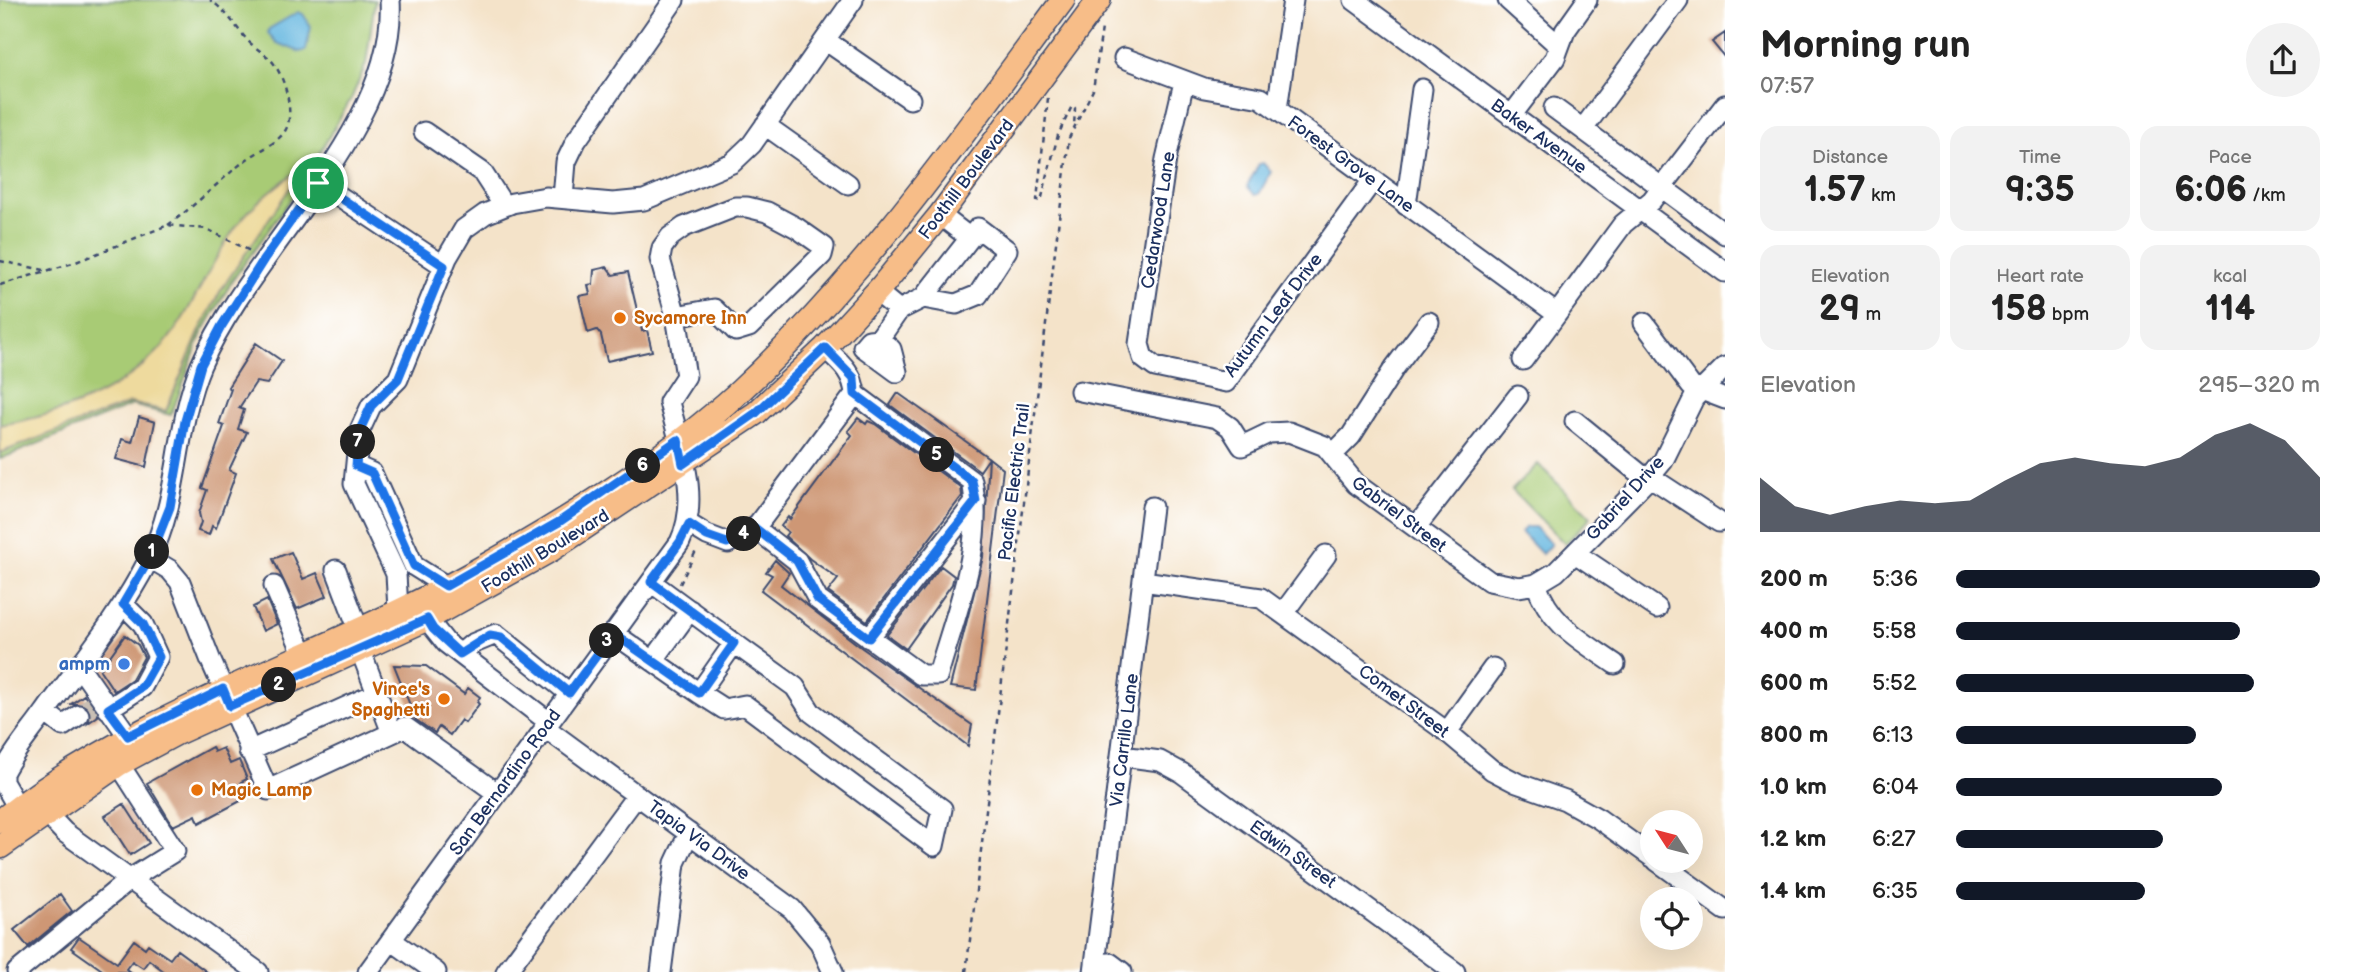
<!DOCTYPE html>
<meta charset="utf-8">
<style>
body{margin:0;font-family:"Balsamiq Sans",sans-serif;background:#f2f2f2;color:#222;height:100vh;display:flex;flex-direction:column;font-size:26px;white-space:nowrap}
*{box-sizing:border-box;margin:0}
p{font-size:23px;color:#767676}
.icon{flex:none;width:38px;height:38px;fill:none;stroke:currentColor;stroke-width:2;stroke-linecap:round;stroke-linejoin:round}
.map{position:relative;flex:1;overflow:hidden}
.panel{display:flex;flex-direction:column;background:#fff;width:630px}
.panel>*{flex:none}
.needle{width:46px;rotate:306deg}
.buttons{position:absolute;left:1640px;top:810px;display:grid;gap:14px}
.buttons a{display:grid;place-items:center;width:63px;height:63px;border-radius:50%;background:#fff;box-shadow:0 7px 28px #0002;font-size:35px}
.pin{position:absolute;display:grid;place-items:center;width:60px;height:60px;color:#fff;margin:-30px;border:4px solid #fff;border-radius:50%;box-shadow:0 2px 7px #0007}
.km{position:absolute;width:35px;height:35px;margin:-18px;border-radius:50%;background:#222;color:#fff;font-size:19px;line-height:35px;text-align:center}
.round{display:grid;place-items:center;flex:none;width:74px;height:74px;border-radius:37px;background:#f2f2f2}
.overview{display:flex;align-items:center;justify-content:space-between;height:119px;padding:0 35px}
h1{font-size:38px;font-weight:800;line-height:52px}
.stats{display:grid;grid-template-columns:repeat(3,1fr);gap:10px;height:119px;padding:7px 35px}
.stats div{display:grid;align-content:center;border-radius:18px;background:#f2f2f2;text-align:center}
.stats b{font-size:35px;font-weight:800}
.stats small{font-size:19px;font-weight:400}
.stats p{font-size:19px}
.chart{height:196px;padding:14px 35px}
.chart p{display:flex;justify-content:space-between}
.chart svg{width:100%;height:126px;margin-top:7px;fill:#111827;opacity:.7}
ul{padding:0 35px;list-style:none;font-size:23px}
li{display:grid;grid-template-columns:112px 84px 1fr;align-items:center;height:52px}
li i{height:18px;border-radius:9px;background:#111827}
main{display:flex;flex:1;min-height:0}
.map>svg:first-child{display:block}
.green{fill:#a8cb74;stroke:#627d69;stroke-width:2}
.sand{fill:#eeda9e;stroke:#84847e;stroke-width:2}
.water{fill:#63b6df;stroke:#3f729e;stroke-width:2}
.building{fill:#ce9774}
.lines{fill:none;stroke-linecap:round;stroke-linejoin:round}
.minor-tunnel{stroke:#c9bfb4;stroke-width:19;stroke-dasharray:19 10;stroke-linecap:butt}
.minor-casing{stroke:#3c4a6e;stroke-width:23}
.major-casing{stroke:#3c4a6e;stroke-width:26}
.path{stroke:#3c4a6e;stroke-width:2.5;stroke-dasharray:5 5;stroke-linecap:butt}
.minor{stroke:#fff;stroke-width:19}
.major{stroke:#f7bd88;stroke-width:23}
.route-casing{stroke:#fff;stroke-width:14}
.route{stroke:#1a73e8;stroke-width:9}
.food-dot{fill:#e8710a;stroke:#fff;stroke-width:2.5}
.shop-dot{fill:#3f7fe0;stroke:#fff;stroke-width:2.5}
.labels{text-anchor:middle;stroke-width:5;stroke-linejoin:round;paint-order:stroke}
.street-label{font-size:18px;fill:#1b2f5e;stroke:#fff}
.food-label{font-size:18px;font-weight:bold;fill:#c56008;stroke:#fff;text-anchor:start}
.shop-label{font-size:18px;font-weight:bold;fill:#366cbe;stroke:#fff;text-anchor:end}
</style>
<main>
<div class="map">
<svg width="1725" height="972" viewBox="0 0 1725 972">
<rect width="100%" height="100%" fill="#fff"/>
<filter id="ink" filterUnits="userSpaceOnUse"><feTurbulence type="fractalNoise" baseFrequency=".0143" numOctaves="2"/><feDisplacementMap in="SourceGraphic" scale="14" xChannelSelector="R" yChannelSelector="G"/><feConvolveMatrix kernelMatrix="1 2 1 2 8 2 1 2 1" color-interpolation-filters="sRGB"/></filter>
<filter id="wash" filterUnits="userSpaceOnUse"><feTurbulence type="fractalNoise" baseFrequency=".00686" numOctaves="4" result="noise"/><feDisplacementMap in="SourceGraphic" scale="28" xChannelSelector="R" yChannelSelector="G"/><feGaussianBlur stdDeviation="1.57" result="paint"/><feColorMatrix in="noise" values="0 0 0 0 0 0 0 0 0 0 0 0 0 0 0 0 0 1.4 0 .05"/><feComposite in="paint" operator="in"/></filter>
<g filter="url(#wash)">
<rect width="100%" height="100%" fill="#f4e3c9"/>
<!-- green -->
<path class="green" d="M0 0H375L366 64 352 97 300 186 232 281 201 335 171 415 132 405 0 459Z
M1538 464 1591 517 1565 544 1512 490Z"/>
<!-- sand -->
<path class="sand" d="M306 164 221 290 201 328 166 411 130 403 0 453V425C56 415 107 399 150 359 190 323 206 266 238 224 256 200 282 182 306 164Z"/>
<!-- water -->
<path class="water" d="M298 12 303 14 311 27 306 50 300 52 277 43 268 33 269 29Z
M1263 163 1271 172 1259 194 1255 195 1247 186 1259 164Z
M1526 527H1535L1551 544 1542 554 1521 532Z"/>
<g id="blocks">
<!-- building -->
<path class="building" d="M1725 33V58L1712 42Z
M607 267 613 275 628 272 642 331 647 330 652 351 607 361 601 335 597 330 588 333 579 296 590 294 588 285 593 284 594 270Z
M256 343 282 361 267 384 256 382 239 408 244 410 238 429 247 432 229 470 236 473 216 528 212 526 209 535 198 531 201 522 199 513 207 490 202 488 224 426 219 424 231 389 228 387Z
M898 393 989 458 980 471 890 405Z
M139 417 155 422 146 467 116 459 122 439 132 442Z
M858 418 866 424 868 421 875 424 961 488 962 496 867 621 828 592 838 579 810 559 785 536 788 532 781 526 788 517 790 519 852 435 848 431Z
M989 458 1003 469 976 690 950 687 983 557Z
M291 552 303 579 317 573 327 596 297 609 273 559Z
M775 560 789 573 781 585 862 648 972 725 968 746 761 590 772 575 766 572Z
M941 566 954 576 952 584 906 649 887 635Z
M267 600 277 624 263 631 253 607Z
M125 635 138 645 144 657 132 679 114 691 100 670Z
M394 665 426 666 464 694 468 688 480 697 477 702 479 704 465 723 461 720 450 735 439 727 435 733 416 720Z
M84 695 98 716 88 723 91 715 89 708 84 704H71Z
M212 747 214 752 223 748 230 764 239 760 247 779 241 782 248 797 199 823 196 815 173 826 147 783Z
M124 804 149 843 130 855 105 816Z
M60 894 72 911 28 947 14 930Z
M79 937 117 963 134 940 145 948 148 944 170 959 177 950 207 972H165L149 960 143 968 132 961 126 969 130 972H105L71 948Z"/>
</g>
</g>
<g filter="url(#ink)">
<use href="#blocks" fill-opacity="0" stroke="#3c4a6e" stroke-width="2"/>
<g class="lines">
<!-- minor-tunnel -->
<path class="minor-tunnel" d="M79 715 93 705"/>
<!-- minor casing -->
<g class="minor-casing">
<path id="minor" d="M1354 0 1725 272
M1508 0 1559 46
M825 40 910 99
M1124 58 1204 88 1261 98 1557 314
M1184 82 1166 159 1139 344 1143 358 1155 367 1226 382 1373 180
M1554 108 1725 234
M1277 109 1293 0
M1511 116 1555 58 1565 31 1587 0
M765 125 848 184
M1583 129 1678 0
M424 132 482 172 504 206
M318 182 444 266
M563 198 566 162 576 141 674 0
M1406 205 1422 89
M877 292 899 310 923 298 970 238 940 215
M923 298 956 304 978 295 1007 250 978 228 970 238
M1644 323 1691 386 1725 399
M879 339 891 349 897 372 863 347 869 340 879 339 899 310
M1523 360 1623 224 1652 200 1725 105
M1080 391 1217 418 1230 427 1242 446 1269 433 1289 432 1325 446 1356 484 1489 581 1519 587 1536 584 1556 572 1649 478 1663 461 1694 398 1725 367
M1575 421 1640 474 1658 482 1719 522
M1333 454 1351 436 1395 367 1429 322
M356 466 372 473 414 566 446 586
M689 524 707 535 728 543 755 528 797 561 818 600 921 675H938C955 614 985 545 972 481L855 394C853 372 841 363 825 348
M1416 527 1518 396
M755 528 855 394
M1575 553 1657 608
M150 558 170 570 180 582 211 661 268 790 405 727 497 793
M336 570 358 628
M1143 581 1261 598 1447 732 1492 770 1517 783 1565 800 1599 819 1652 857
M1536 584C1551 626 1581 640 1615 664
M274 586 303 653
M398 610 396 574 354 484 359 432 371 406 398 379 447 258 464 229 485 214 512 203 546 197 613 203 644 200 732 163 752 144 853 0
M1284 612 1326 555
M427 619 446 643 549 722
M613 633 699 693 734 643 651 582
M869 638 976 501
M360 649 392 733
M460 654 472 644 496 634 569 693
M653 661 690 610
M79 666 128 736
M699 693 724 709 745 705 934 846 942 809 811 712 795 687 734 643
M108 709 142 687 158 657 143 624 123 604
M45 712 63 726 79 715
M544 727 792 909 820 943 833 972
M1447 732 1493 668
M249 751 377 693
M1122 756 1160 761 1182 773 1455 972
M18 808 3 782V773C14 751 31 732 45 712 81 663 121 614 149 559 181 498 174 428 201 365 250 250 398 128 390 0
M46 813 64 832 258 972
M1657 861 1725 910
M391 940 436 972
M1095 964 1110 963 1122 972
M17 972 130 879 175 851 119 764
M368 972 680 542C701 498 680 447 669 402L686 376 676 316 660 259 662 248 670 237 684 227 735 207H747L767 212 797 228 824 247 822 255 749 327 736 331 714 309 676 316
M506 972 637 795
M661 972 675 863 689 833
M1094 972 1152 507"/>
</g>
<!-- major casing -->
<g class="major-casing">
<path id="major" d="M0 821C145 708 311 662 467 576 561 524 660 464 740 391 865 275 962 136 1063 0
M0 847 119 764 175 734 427 619 551 550 756 413 825 348 881 287 940 215 1099 0"/>
</g>
<!-- path -->
<path class="path" d="M1048 98 1037 200 1041 201 1058 135 1072 106 1075 108 1074 127
M168 225C195 206 217 183 242 163 255 152 276 145 285 131 296 114 284 74 271 60 265 54 257 49 250 43 235 27 229 13 210 0
M0 261 44 270
M0 285 76 262 168 225 207 229 250 251
M680 584 697 549
M966 972 1069 138 1093 90 1102 28"/>
<!-- minor -->
<use href="#minor" class="minor"/>
<!-- major -->
<use href="#major" class="major"/>
</g>
</g>
<g class="lines" filter="url(#ink)">
<!-- route casing -->
<g class="route-casing">
<path id="route" d="M318 183 444 266 398 379 371 406 359 432 356 466 372 473 414 566 446 586 559 522 678 440 683 464 756 413 825 348 854 378 855 394 972 481 976 501 869 638 818 600 797 561 755 528 727 543 707 536 689 524 680 542 651 582 734 643 699 693 613 633 569 693 501 637 490 635 460 654 433 629 427 619 230 706 223 689 128 736 108 709 142 687 159 657 143 624 123 604 150 558 170 507 185 421 201 365 221 327 264 259Z"/>
</g>
<!-- route -->
<use href="#route" class="route"/>
</g>
<!-- markers -->
<g class="food-dot">
<circle cx="620" cy="318" r="7"/>
<circle cx="444" cy="699" r="7"/>
<circle cx="197" cy="790" r="7"/>
</g>
<circle class="shop-dot" cx="124" cy="664" r="7"/>
<g class="labels">
<!-- street labels -->
<g class="street-label">
<text transform="translate(1539 136) rotate(36)" y="6">Baker Avenue</text>
<text transform="translate(1351 164) rotate(36)" y="6">Forest Grove Lane</text>
<text transform="translate(966 179) rotate(-53)" y="6">Foothill Boulevard</text>
<text transform="translate(1158 220) rotate(-81)" y="6">Cedarwood Lane</text>
<text transform="translate(1273 315) rotate(-53)" y="6">Autumn Leaf Drive</text>
<text transform="translate(1014 482) rotate(-83)" y="6">Pacific Electric Trail</text>
<text transform="translate(1625 498) rotate(-48)" y="6">Gabriel Drive</text>
<text transform="translate(1399 514) rotate(37)" y="6">Gabriel Street</text>
<text transform="translate(545 551) rotate(-31)" y="6">Foothill Boulevard</text>
<text transform="translate(1404 701) rotate(37)" y="6">Comet Street</text>
<text transform="translate(1124 740) rotate(-83)" y="6">Via Carrillo Lane</text>
<text transform="translate(505 782) rotate(-54)" y="6">San Bernardino Road</text>
<text transform="translate(699 840) rotate(36)" y="6">Tapia Via Drive</text>
<text transform="translate(1293 854) rotate(36)" y="6">Edwin Street</text>
</g>
<!-- food labels -->
<g class="food-label">
<text x="634" y="324">Sycamore Inn</text>
<text x="430" y="695" text-anchor="end">Vince's<tspan x="430" dy="21">Spaghetti</tspan></text>
<text x="211" y="796">Magic Lamp</text>
</g>
<!-- shop labels -->
<g class="shop-label">
<text x="110" y="670">ampm</text>
</g>
</g>
</svg>
<div class="buttons">
<a><svg class="needle" viewBox="-14 -14 28 28"><path d="M0-13l5 13h-10z" fill="#e53935"/><path d="M0 13l5-13h-10z" fill="#767676"/></svg></a>
<a><svg class="icon" aria-label="locate" viewBox="0 0 24 24"><circle cx="12" cy="12" r="6"/><path d="M12 2v4M12 18v4M2 12h4M18 12h4"/></svg></a>
</div>
<div class="pin" style="left:318px;top:183px;background:#1e9e55"><svg class="icon" aria-label="arrive" viewBox="0 0 24 24"><path d="M6 21V4h12l-3 4 3 4H6"/></svg></div>
<b class="km" style="left:152px;top:552px">1</b>
<b class="km" style="left:279px;top:685px">2</b>
<b class="km" style="left:607px;top:641px">3</b>
<b class="km" style="left:744px;top:534px">4</b>
<b class="km" style="left:937px;top:455px">5</b>
<b class="km" style="left:643px;top:466px">6</b>
<b class="km" style="left:358px;top:442px">7</b>
</div>
<section class="panel">
<div class="overview"><div><h1>Morning run</h1><p>07:57</p></div><a class="round"><svg class="icon" aria-label="share" viewBox="0 0 24 24"><path d="M12 15V3M7 8l5-5 5 5M5 13v7h14v-7"/></svg></a></div>
<div class="stats">
<div><p>Distance</p><b>1.57<small> km</small></b></div>
<div><p>Time</p><b>9:35</b></div>
<div><p>Pace</p><b>6:06<small> /km</small></b></div>
</div>
<div class="stats">
<div><p>Elevation</p><b>29<small> m</small></b></div>
<div><p>Heart rate</p><b>158<small> bpm</small></b></div>
<div><p>kcal</p><b>114</b></div>
</div>
<div class="chart"><p><span>Elevation</span>295–320 m</p>
<svg viewBox="0 0 160 44" preserveAspectRatio="none"><path d="M0 44V25L10 35L20 38L30 35L40 33L50 34L60 33L70 26L80 20L90 18L100 20L110 21L120 18L130 10L140 6L150 12L160 25V44z"/></svg>
</div>
<ul>
<li><b>200 m</b>5:36<i style="width:100%"></i></li>
<li><b>400 m</b>5:58<i style="width:78%"></i></li>
<li><b>600 m</b>5:52<i style="width:82%"></i></li>
<li><b>800 m</b>6:13<i style="width:66%"></i></li>
<li><b>1.0 km</b>6:04<i style="width:73%"></i></li>
<li><b>1.2 km</b>6:27<i style="width:57%"></i></li>
<li><b>1.4 km</b>6:35<i style="width:52%"></i></li>
</ul>
</section>
</main>
